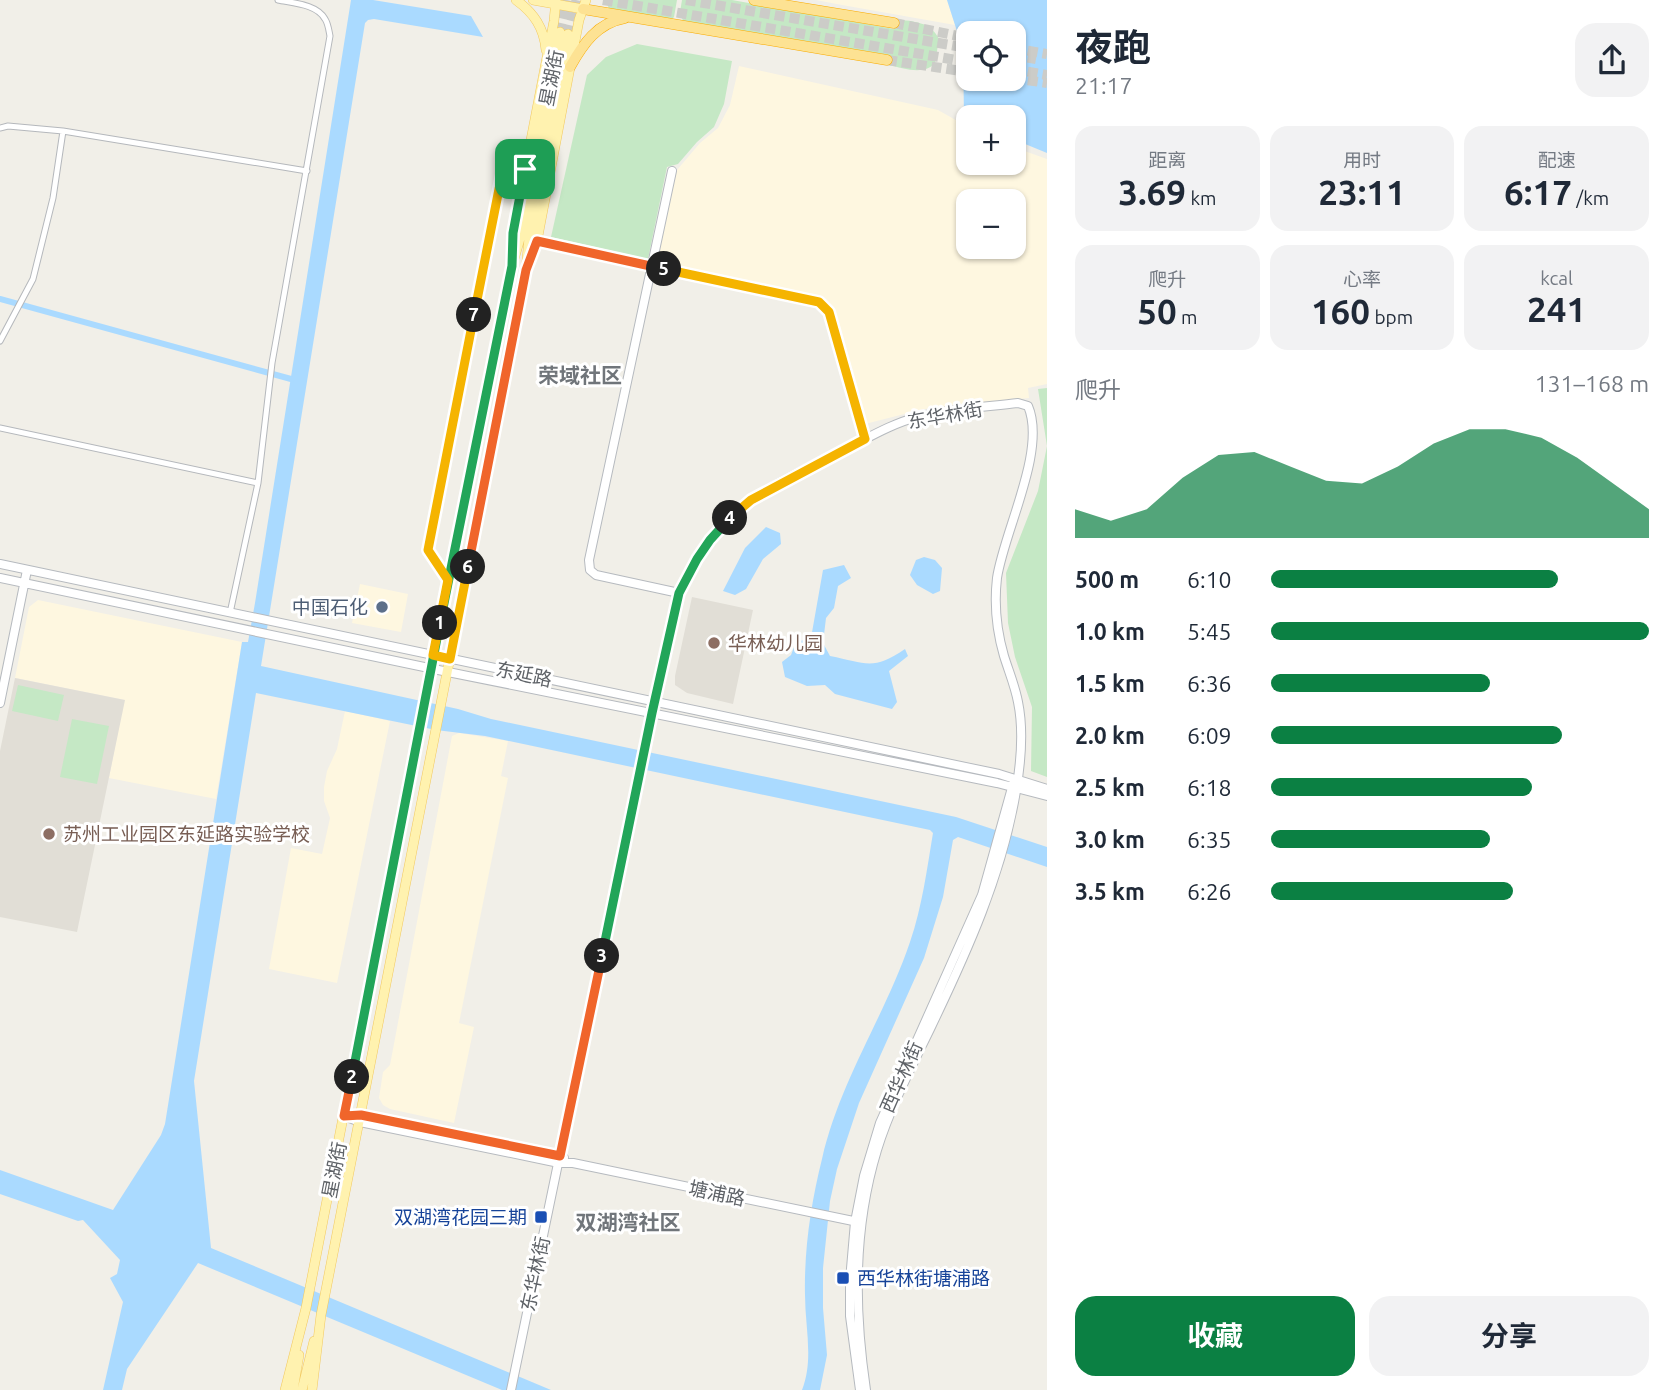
<!DOCTYPE html>
<html lang="zh">
<meta charset="utf-8">
<style>
body{margin:0;font-family:Ubuntu,"Noto Sans SC",sans-serif;background:#f2f2f3;color:#1f2937;height:100vh;display:flex;flex-direction:column;font-size:26px;white-space:nowrap}
*{box-sizing:border-box;margin:0}
p{font-size:23px;color:#747a83}
.icon{flex:none;width:38px;height:38px;fill:none;stroke:currentColor;stroke-width:2;stroke-linecap:round;stroke-linejoin:round}
.map{position:relative;flex:1;overflow:hidden}
.side{display:flex;flex-direction:column;background:#fff;width:630px}
.side>*{flex:none}
.controls{position:absolute;left:956px;top:21px;display:grid;gap:14px}
.controls a{display:grid;place-items:center;width:70px;height:70px;border-radius:14px;background:#fff;box-shadow:0 2px 5px #0004;font-size:35px}
.pin{position:absolute;display:grid;place-items:center;width:60px;height:60px;color:#fff;margin:-30px;border-radius:14px;box-shadow:0 4px 10px #0006}
.km{position:absolute;width:35px;height:35px;margin:-18px;border-radius:50%;background:#222;color:#fff;font-size:19px;line-height:35px;text-align:center}
.round{display:grid;place-items:center;flex:none;width:74px;height:74px;border-radius:21px;background:#f2f2f3}
.summary{display:flex;align-items:center;justify-content:space-between;height:119px;padding:0 28px}
h1{font-size:38px;font-weight:700;line-height:52px}
.metrics{display:grid;grid-template-columns:repeat(3,1fr);gap:10px;height:119px;padding:7px 28px}
.metrics div{display:grid;align-content:center;border-radius:18px;background:#f2f2f3;text-align:center}
.metrics b{font-size:35px;font-weight:700}
.metrics small{font-size:19px;font-weight:400}
.metrics p{font-size:19px}
.chart{height:196px;padding:14px 28px}
.chart p{display:flex;justify-content:space-between}
.chart svg{width:100%;height:126px;margin-top:7px;fill:#0b8043;opacity:.7}
.cta{display:flex;gap:14px;margin-top:auto;padding:14px 28px}
.cta a{flex:1;height:80px;border-radius:21px;background:#0b8043;color:#fff;font-size:28px;font-weight:700;line-height:80px;text-align:center}
.cta a+a{background:#f2f2f3;color:#1f2937}
ul{padding:0 28px;list-style:none;font-size:23px}
li{display:grid;grid-template-columns:112px 84px 1fr;align-items:center;height:52px}
li i{height:18px;border-radius:9px;background:#0b8043}
main{display:flex;flex:1;min-height:0}
.map>svg:first-child{display:block}
.commercial{fill:#fef7e0;fill-rule:evenodd}
.education{fill:#e1ded6}
.green{fill:#c5e8c5}
.water{fill:#aadaff;fill-rule:evenodd}
.lines{fill:none;stroke-linecap:round;stroke-linejoin:round}
.canal{stroke:#aadaff;stroke-width:6}
.primary-tunnel{stroke:#ccccc8;stroke-width:9;stroke-dasharray:9 4.5;stroke-linecap:butt}
.highway-tunnel{stroke:#ccccc8;stroke-width:10;stroke-dasharray:10 5;stroke-linecap:butt}
.street-casing{stroke:#b5b8bc;stroke-width:7}
.secondary-casing{stroke:#b6babf;stroke-width:10}
.primary-casing{stroke:#f2c960;stroke-width:10}
.highway-casing{stroke:#f9ab00;stroke-width:11}
.street{stroke:#fff;stroke-width:5}
.secondary{stroke:#fff;stroke-width:8}
.primary{stroke:#fff2af;stroke-width:9}
.highway{stroke:#fde293;stroke-width:10}
.split-1-casing{stroke:#fff;stroke-width:14}
.split-2-casing{stroke:#fff;stroke-width:14}
.split-3-casing{stroke:#fff;stroke-width:14}
.split-4-casing{stroke:#fff;stroke-width:14}
.split-5-casing{stroke:#fff;stroke-width:14}
.split-6-casing{stroke:#fff;stroke-width:14}
.split-7-casing{stroke:#fff;stroke-width:14}
.split-8-casing{stroke:#fff;stroke-width:14}
.split-1{stroke:#22a559;stroke-width:9}
.split-2{stroke:#22a559;stroke-width:9}
.split-3{stroke:#f0652b;stroke-width:9}
.split-4{stroke:#22a559;stroke-width:9}
.split-5{stroke:#f5b400;stroke-width:9}
.split-6{stroke:#f0652b;stroke-width:9}
.split-7{stroke:#f5b400;stroke-width:9}
.split-8{stroke:#f5b400;stroke-width:9}
.service-dot{fill:#5c6f8a;stroke:#fff;stroke-width:2.5}
.education-dot{fill:#8d6e63;stroke:#fff;stroke-width:2.5}
.transit-dot{fill:#1a4fb4;stroke:#fff;stroke-width:2.5}
.labels{text-anchor:middle;stroke-width:6;stroke-linejoin:round;paint-order:stroke}
.street-label{font-size:19px;fill:#5f6368;stroke:#fff}
.service-label{font-size:19px;fill:#4e5e75;stroke:#fff;text-anchor:end}
.education-label{font-size:19px;fill:#785e54;stroke:#fff;text-anchor:start}
.transit-label{font-size:19px;fill:#164399;stroke:#fff;text-anchor:end}
.neighbourhood-label{font-size:21px;font-weight:bold;fill:#70757a;stroke:#fff}
</style>
<main>
<div class="map">
<svg width="1047" height="1390" viewBox="0 0 1047 1390">
<rect width="100%" height="100%" fill="#f1efe8"/>
<!-- commercial -->
<path class="commercial" d="M816 0H947L955 25 842 5Z
M739 66 938 110 968 127V163H1013V147L1047 159V384L1028 388 1029 398 924 409 865 424 861 420 835 310 830 304 818 297 655 263 677 170 700 143 718 128 730 105ZM968 201H1013V247H968Z
M360 584 408 594 401 632 352 623Z
M38 600 242 642 216 799 109 778 124 700 15 678 29 607Z
M345 711 390 721 337 983 269 969 291 848 322 854 330 818 324 801V787L327 771 337 749Z
M459 733 508 741 501 776 508 778 459 1023 474 1027 454 1123 390 1109 383 1105 379 1098 383 1072 390 1065 452 736Z"/>
<!-- education -->
<path class="education" d="M692 597 753 610 733 704 687 693 675 685V676Z
M15 678 125 700 77 932 0 917V751Z"/>
<!-- green -->
<path class="green" d="M606 0H677L674 17 671 20 609 9Z
M682 0H732L894 29 896 19C914 22 930 21 939 39L935 63C923 76 904 68 888 65L889 55 683 21 680 12Z
M637 44 732 61 724 104 714 127 697 142 678 164 667 167 648 259 551 237 587 75 606 57Z
M1047 388V777L1031 771 1032 707 1015 657 1008 623 1006 573 1038 491 1047 446 1038 389Z
M18 685 64 695 58 721 12 711Z
M72 719 109 726 97 784 60 777Z"/>
<!-- water -->
<path class="water" d="M351 0H373L471 16 483 37 374 19 368 20 365 23 261 666 458 709 491 719 956 817 1047 847V867L958 837 953 840 943 897 924 958 859 1103 837 1169 830 1201 823 1268V1308L827 1355 820 1390H802C814 1360 805 1327 805 1295 804 1249 811 1203 822 1159 840 1080 885 1016 910 942 922 907 927 869 933 833L930 830 485 736 436 730 256 693 194 1081 211 1248 551 1390H502L198 1263 127 1369 122 1390H103L123 1302 110 1278 117 1274 120 1260 83 1220 78 1221 0 1194V1170L113 1210 161 1135 165 1124 242 642H248L255 603Z
M947 0H1047V153L1013 139V117H968V119L964 117 963 50ZM968 33H1013V79H968Z
M766 527 780 533 781 544 763 559 746 589 735 595 723 591 745 548Z
M924 557 935 560 942 568 940 591 933 594 917 585 910 575 916 560Z
M844 565 851 578 838 586 834 608 826 618 823 643 830 656C866 663 873 671 905 649L908 656 889 671 897 702 892 709 835 694 825 685 807 686 785 677 782 662 791 655 796 642 811 638 823 570Z"/>
<g class="lines">
<!-- canal -->
<path class="canal" d="M0 299 291 379"/>
<!-- primary-tunnel -->
<path class="primary-tunnel" d="M560 32 567 0
M568 34 576 0"/>
<!-- highway-tunnel -->
<path class="highway-tunnel" d="M603 0 968 62
M686 0 968 48
M894 23 968 38
M1013 48 1047 54
M1013 55 1036 59
M887 60 968 72
M1013 69 1047 75
M1013 78 1047 83"/>
<!-- street casing -->
<g class="street-casing">
<path id="street" d="M0 128 8 126 63 131 307 171
M0 341 33 279 53 198 63 131
M0 428 258 483
M448 580 428 550 503 169 509 165 525 168
M230 613 258 483 272 363 330 36C329 31 328 23 325 19 317 4 292 3 278 0"/>
</g>
<!-- secondary casing -->
<g class="secondary-casing">
<path id="secondary" d="M672 171 589 560 590 570 596 575 679 593
M537 241 819 302 829 312 865 439
M0 564 999 774 1047 789
M0 578 448 672 997 783 1047 796
M0 703 27 570
M354 1115 564 1158
M344 1116 360 1122 559 1163H573L858 1222
M511 1390 654 701 679 593C690 568 705 541 725 522 758 490 804 470 844 450 868 438 891 424 917 417 949 409 984 407 1018 403L1028 406C1047 450 1004 531 997 578 994 604 997 632 1004 656 1009 672 1015 686 1018 702 1024 731 1021 762 1016 791 1002 875 967 952 930 1029 911 1068 890 1108 877 1150 853 1229 854 1309 866 1390
M860 1390 850 1316V1280L855 1222 864 1176 880 1123 982 895 1013 784"/>
</g>
<!-- primary casing -->
<g class="primary-casing">
<path id="primary" d="M516 0C534 13 544 28 546 50
M533 0 583 9
M512 253 513 233 554 21 556 0
M531 258 537 241 579 20 586 0
M285 1390 306 1308 433 655 512 266 521 235 560 32
M293 1390 299 1355
M302 1390 314 1341
M312 1390 321 1315 526 270 529 238 568 34"/>
</g>
<!-- highway casing -->
<g class="highway-casing">
<path id="highway" d="M754 0 894 23
M583 9 887 60
M570 67C583 44 597 23 625 18"/>
</g>
<!-- street -->
<use href="#street" class="street"/>
<!-- secondary -->
<use href="#secondary" class="secondary"/>
<!-- primary -->
<use href="#primary" class="primary"/>
<!-- highway -->
<use href="#highway" class="highway"/>
</g>
<g class="lines">
<!-- split-1 casing -->
<g class="split-1-casing">
<path id="split-1" d="M440 623 512 266 513 233 525 169"/>
</g>
<!-- split-2 casing -->
<g class="split-2-casing">
<path id="split-2" d="M352 1077 440 623"/>
</g>
<!-- split-3 casing -->
<g class="split-3-casing">
<path id="split-3" d="M352 1077 344 1116 361 1115 560 1156 602 956"/>
</g>
<!-- split-4 casing -->
<g class="split-4-casing">
<path id="split-4" d="M602 956 652 713 679 593 697 559 710 540 730 518"/>
</g>
<!-- split-5 casing -->
<g class="split-5-casing">
<path id="split-5" d="M664 269 819 302 829 312 865 439 751 500 730 518"/>
</g>
<!-- split-6 casing -->
<g class="split-6-casing">
<path id="split-6" d="M468 567 526 270 537 241 664 269"/>
</g>
<!-- split-7 casing -->
<g class="split-7-casing">
<path id="split-7" d="M468 567 450 659 433 655 448 580 428 550 474 315"/>
</g>
<!-- split-8 casing -->
<g class="split-8-casing">
<path id="split-8" d="M474 315 503 169 509 165 525 169"/>
</g>
<!-- split-1 -->
<use href="#split-1" class="split-1"/>
<!-- split-2 -->
<use href="#split-2" class="split-2"/>
<!-- split-3 -->
<use href="#split-3" class="split-3"/>
<!-- split-4 -->
<use href="#split-4" class="split-4"/>
<!-- split-5 -->
<use href="#split-5" class="split-5"/>
<!-- split-6 -->
<use href="#split-6" class="split-6"/>
<!-- split-7 -->
<use href="#split-7" class="split-7"/>
<!-- split-8 -->
<use href="#split-8" class="split-8"/>
</g>
<!-- markers -->
<circle class="service-dot" cx="382" cy="607" r="7"/>
<g class="education-dot">
<circle cx="714" cy="643" r="7"/>
<circle cx="49" cy="834" r="7"/>
</g>
<g class="transit-dot">
<rect x="534" y="1210" width="14" height="14" rx="3.5"/>
<rect x="836" y="1271" width="14" height="14" rx="3.5"/>
</g>
<g class="labels">
<!-- street labels -->
<g class="street-label">
<text transform="translate(551 78) rotate(-79)" y="7">星湖街</text>
<text transform="translate(945 415) rotate(-10)" y="7">东华林街</text>
<text transform="translate(524 674) rotate(12)" y="7">东延路</text>
<text transform="translate(901 1077) rotate(-66)" y="7">西华林街</text>
<text transform="translate(334 1170) rotate(-79)" y="7">星湖街</text>
<text transform="translate(717 1193) rotate(12)" y="7">塘浦路</text>
<text transform="translate(535 1274) rotate(-78)" y="7">东华林街</text>
</g>
<!-- service labels -->
<g class="service-label">
<text x="368" y="614">中国石化</text>
</g>
<!-- education labels -->
<g class="education-label">
<text x="728" y="650">华林幼儿园</text>
<text x="63" y="841">苏州工业园区东延路实验学校</text>
</g>
<!-- transit labels -->
<g class="transit-label">
<text x="527" y="1224">双湖湾花园三期</text>
<text x="857" y="1285" text-anchor="start">西华林街塘浦路</text>
</g>
<!-- neighbourhood labels -->
<g class="neighbourhood-label">
<text x="580" y="383">荣域社区</text>
<text x="628" y="1230">双湖湾社区</text>
</g>
</g>
</svg>
<div class="controls">
<a><svg class="icon" aria-label="locate" viewBox="0 0 24 24"><circle cx="12" cy="12" r="6"/><path d="M12 2v4M12 18v4M2 12h4M18 12h4"/></svg></a>
<a>+</a>
<a>−</a>
</div>
<div class="pin" style="left:525px;top:169px;background:#1e9e55"><svg class="icon" aria-label="arrive" viewBox="0 0 24 24"><path d="M6 21V4h12l-3 4 3 4H6"/></svg></div>
<b class="km" style="left:440px;top:623px">1</b>
<b class="km" style="left:352px;top:1077px">2</b>
<b class="km" style="left:602px;top:956px">3</b>
<b class="km" style="left:730px;top:518px">4</b>
<b class="km" style="left:664px;top:269px">5</b>
<b class="km" style="left:468px;top:567px">6</b>
<b class="km" style="left:474px;top:315px">7</b>
</div>
<section class="side">
<div class="summary"><div><h1>夜跑</h1><p>21:17</p></div><a class="round"><svg class="icon" aria-label="share" viewBox="0 0 24 24"><path d="M12 15V3M7 8l5-5 5 5M5 13v7h14v-7"/></svg></a></div>
<div class="metrics">
<div><p>距离</p><b>3.69<small> km</small></b></div>
<div><p>用时</p><b>23:11</b></div>
<div><p>配速</p><b>6:17<small> /km</small></b></div>
</div>
<div class="metrics">
<div><p>爬升</p><b>50<small> m</small></b></div>
<div><p>心率</p><b>160<small> bpm</small></b></div>
<div><p>kcal</p><b>241</b></div>
</div>
<div class="chart"><p><span>爬升</span>131–168 m</p>
<svg viewBox="0 0 160 44" preserveAspectRatio="none"><path d="M0 44V34L10 38L20 34L30 23L40 15L50 14L60 19L70 24L80 25L90 19L100 11L110 6L120 6L130 9L140 16L150 25L160 34V44z"/></svg>
</div>
<ul>
<li><b>500 m</b>6:10<i style="width:76%"></i></li>
<li><b>1.0 km</b>5:45<i style="width:100%"></i></li>
<li><b>1.5 km</b>6:36<i style="width:58%"></i></li>
<li><b>2.0 km</b>6:09<i style="width:77%"></i></li>
<li><b>2.5 km</b>6:18<i style="width:69%"></i></li>
<li><b>3.0 km</b>6:35<i style="width:58%"></i></li>
<li><b>3.5 km</b>6:26<i style="width:64%"></i></li>
</ul>
<div class="cta"><a>收藏</a><a>分享</a></div>
</section>
</main>
